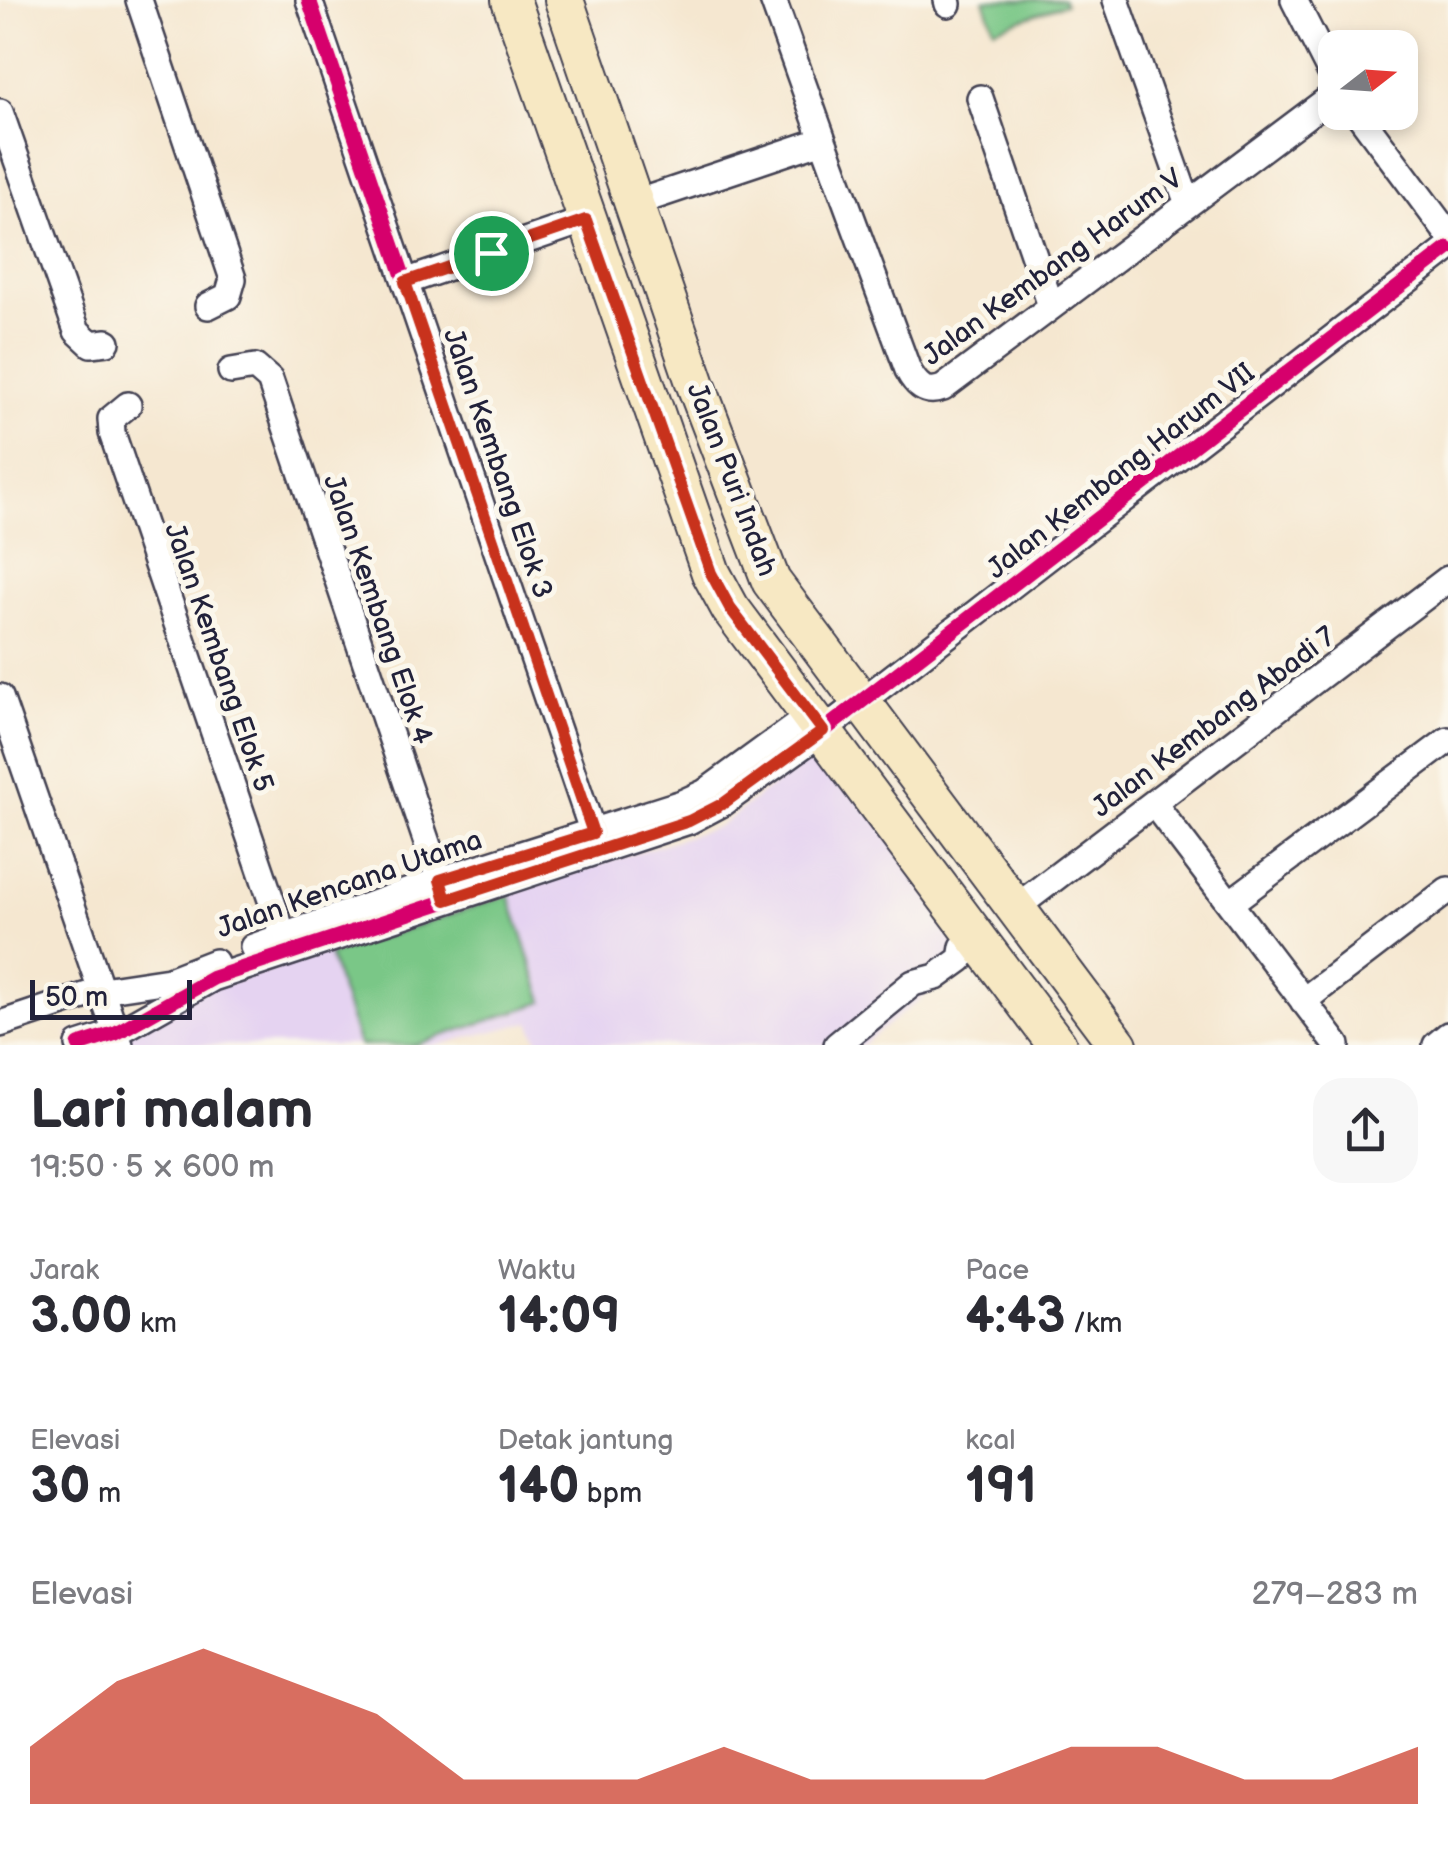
<!DOCTYPE html>
<html lang="id">
<meta charset="utf-8">
<style>
body{margin:0;font-family:"Balsamiq Sans",sans-serif;background:#f7f7f7;color:#2b2b33;height:100vh;display:flex;flex-direction:column;font-size:38px;white-space:nowrap}
*{box-sizing:border-box;margin:0}
p{font-size:32px;color:#7c7c81}
.icon{flex:none;width:55px;height:55px;fill:none;stroke:currentColor;stroke-width:2;stroke-linecap:round;stroke-linejoin:round}
.map{position:relative;height:1045px;overflow:hidden}
.panel{display:flex;flex-direction:column;background:#fff;flex:1}
.panel>*{flex:none}
.needle{width:65px;rotate:73deg}
.controls{position:absolute;left:1318px;top:30px;display:grid;gap:20px}
.controls a{display:grid;place-items:center;width:100px;height:100px;border-radius:20px;background:#fff;box-shadow:0 5px 15px #0003;font-size:50px}
.scale{position:absolute;left:30px;bottom:25px;width:162px;box-sizing:border-box;padding-left:10px;border:5px solid #22223b;border-top:0;font-size:28px;line-height:35px;white-space:nowrap;color:#22223b;-webkit-text-stroke:8px #fbf7ec;paint-order:stroke}
.pin{position:absolute;display:grid;place-items:center;width:85px;height:85px;color:#fff;margin:-42px;border:5px solid #fff;border-radius:50%;box-shadow:0 2px 10px #0007}
.round{display:grid;place-items:center;flex:none;width:105px;height:105px;border-radius:30px;background:#f7f7f7}
.summary{display:flex;align-items:center;justify-content:space-between;height:170px;padding:0 30px}
h1{font-size:55px;font-weight:700;line-height:75px}
.metrics{display:grid;grid-template-columns:repeat(3,1fr);gap:15px;height:170px;padding:10px 30px}
.metrics div{display:grid;align-content:center}
.metrics b{font-size:50px;font-weight:700}
.metrics small{font-size:28px;font-weight:400}
.metrics p{font-size:28px}
.chart{height:280px;padding:20px 30px}
.chart p{display:flex;justify-content:space-between}
.chart svg{width:100%;height:180px;margin-top:10px;fill:#c8321e;opacity:.7}
.map>svg:first-child{display:block}
.built{fill:#e5d3f1}
.green{fill:#7ac787;stroke:#4e7461;stroke-width:2.5}
.lines{fill:none;stroke-linecap:round;stroke-linejoin:round}
.street-casing{stroke:#424051;stroke-width:30}
.secondary-casing{stroke:#424051;stroke-width:42}
.street{stroke:#fff;stroke-width:25}
.secondary{stroke:#f7e8c3;stroke-width:38}
.cycleway-casing{stroke:#fbf7ec;stroke-width:21}
.cycleway{stroke:#d6006c;stroke-width:15}
.route-casing{stroke:#fff;stroke-width:20}
.route{stroke:#c8321e;stroke-width:12}
.labels{text-anchor:middle;stroke-width:10;stroke-linejoin:round;paint-order:stroke}
.street-label{font-size:28px;fill:#22223b;stroke:#fbf7ec}
</style>
<div class="map">
<svg width="1448" height="1045" viewBox="0 0 1448 1045">
<rect width="100%" height="100%" fill="#fbf7ec"/>
<filter id="ink" filterUnits="userSpaceOnUse"><feTurbulence type="fractalNoise" baseFrequency=".01" numOctaves="2"/><feDisplacementMap in="SourceGraphic" scale="20" xChannelSelector="R" yChannelSelector="G"/><feConvolveMatrix kernelMatrix="1 2 1 2 8 2 1 2 1" color-interpolation-filters="sRGB"/></filter>
<filter id="wash" filterUnits="userSpaceOnUse"><feTurbulence type="fractalNoise" baseFrequency=".0048" numOctaves="4" result="noise"/><feDisplacementMap in="SourceGraphic" scale="40" xChannelSelector="R" yChannelSelector="G"/><feGaussianBlur stdDeviation="2.25" result="paint"/><feColorMatrix in="noise" values="0 0 0 0 0 0 0 0 0 0 0 0 0 0 0 0 0 1.4 0 .05"/><feComposite in="paint" operator="in"/></filter>
<g filter="url(#wash)">
<rect width="100%" height="100%" fill="#f5e7d0"/>
<!-- built -->
<path class="built" d="M836 737 994 941 862 1045H540L530 1022 437 1045H71L67 1034 720 826Z"/>
<!-- green -->
<path class="green" d="M984 0H1063L1065 4 994 29Z
M509 895 544 1002 415 1045H359L329 955Z"/>
</g>
<g filter="url(#ink)">
<g class="lines">
<!-- street casing -->
<g class="street-casing">
<path id="street" d="M139 0 233 279 228 296 208 306
M309 0 593 833
M947 0 948 4
M1116 0 1188 204
M1294 0 1335 81
M980 98 1051 306
M0 112 77 331 91 344 107 342
M1357 112 1448 234
M823 140 908 370C916 385 925 395 943 388L1335 94
M632 204 823 140 773 0
M405 282 586 220
M231 371 255 367 270 380 445 896
M128 405 111 419 112 433 283 935
M0 697 120 1045
M1154 804 1337 1045
M1230 903 1448 740
M1014 909 1448 579
M253 947 440 880 682 803 704 793 811 715
M1303 1001 1448 890
M0 1024 102 990 169 980 215 962
M79 1045 116 1033 213 978 689 821 723 803 823 731 1448 249
M837 1045 913 983 936 977 961 959 963 947 977 938
M1436 1045 1448 1035"/>
</g>
<!-- secondary casing -->
<g class="secondary-casing">
<path id="secondary" d="M511 0 711 573 730 608 1057 1045
M564 0 696 385 771 581 1118 1045"/>
</g>
<!-- street -->
<use href="#street" class="street"/>
<!-- secondary -->
<use href="#secondary" class="secondary"/>
<!-- cycleway casing -->
<g class="cycleway-casing">
<path id="cycleway" d="M309 0 593 833
M79 1045 116 1033 213 978 689 821 723 803 823 731 1448 249"/>
</g>
<!-- cycleway -->
<use href="#cycleway" class="cycleway"/>
</g>
</g>
<g class="lines" filter="url(#ink)">
<!-- route casing -->
<g class="route-casing">
<path id="route" d="M586 220 711 573 730 608 823 731 724 803 689 821 446 900 440 880 593 833 405 282Z"/>
</g>
<!-- route -->
<use href="#route" class="route"/>
</g>
<g class="labels">
<!-- street labels -->
<g class="street-label">
<text transform="translate(1052 266) rotate(-36)" y="10">Jalan Kembang Harum V</text>
<text transform="translate(499 463) rotate(71)" y="10">Jalan Kembang Elok 3</text>
<text transform="translate(1120 470) rotate(-38)" y="10">Jalan Kembang Harum VII</text>
<text transform="translate(733 479) rotate(69)" y="10">Jalan Puri Indah</text>
<text transform="translate(379 609) rotate(71)" y="10">Jalan Kembang Elok 4</text>
<text transform="translate(220 657) rotate(71)" y="10">Jalan Kembang Elok 5</text>
<text transform="translate(1213 721) rotate(-37)" y="10">Jalan Kembang Abadi 7</text>
<text transform="translate(349 883) rotate(-19)" y="10">Jalan Kencana Utama</text>
</g>
</g>
</svg>
<div class="controls">
<a><svg class="needle" viewBox="-14 -14 28 28"><path d="M0-13l5 13h-10z" fill="#e53935"/><path d="M0 13l5-13h-10z" fill="#7c7c81"/></svg></a>
</div>
<div class="scale">50 m</div>
<div class="pin" style="left:491px;top:253px;background:#1e9e55"><svg class="icon" aria-label="arrive" viewBox="0 0 24 24"><path d="M6 21V4h12l-3 4 3 4H6"/></svg></div>
</div>
<section class="panel">
<div class="summary"><div><h1>Lari malam</h1><p>19:50 · 5 × 600 m</p></div><a class="round"><svg class="icon" aria-label="share" viewBox="0 0 24 24"><path d="M12 15V3M7 8l5-5 5 5M5 13v7h14v-7"/></svg></a></div>
<div class="metrics">
<div><p>Jarak</p><b>3.00<small> km</small></b></div>
<div><p>Waktu</p><b>14:09</b></div>
<div><p>Pace</p><b>4:43<small> /km</small></b></div>
</div>
<div class="metrics">
<div><p>Elevasi</p><b>30<small> m</small></b></div>
<div><p>Detak jantung</p><b>140<small> bpm</small></b></div>
<div><p>kcal</p><b>191</b></div>
</div>
<div class="chart"><p><span>Elevasi</span>279–283 m</p>
<svg viewBox="0 0 160 44" preserveAspectRatio="none"><path d="M0 44V30L10 14L20 6L30 14L40 22L50 38L60 38L70 38L80 30L90 38L100 38L110 38L120 30L130 30L140 38L150 38L160 30V44z"/></svg>
</div>
</section>
